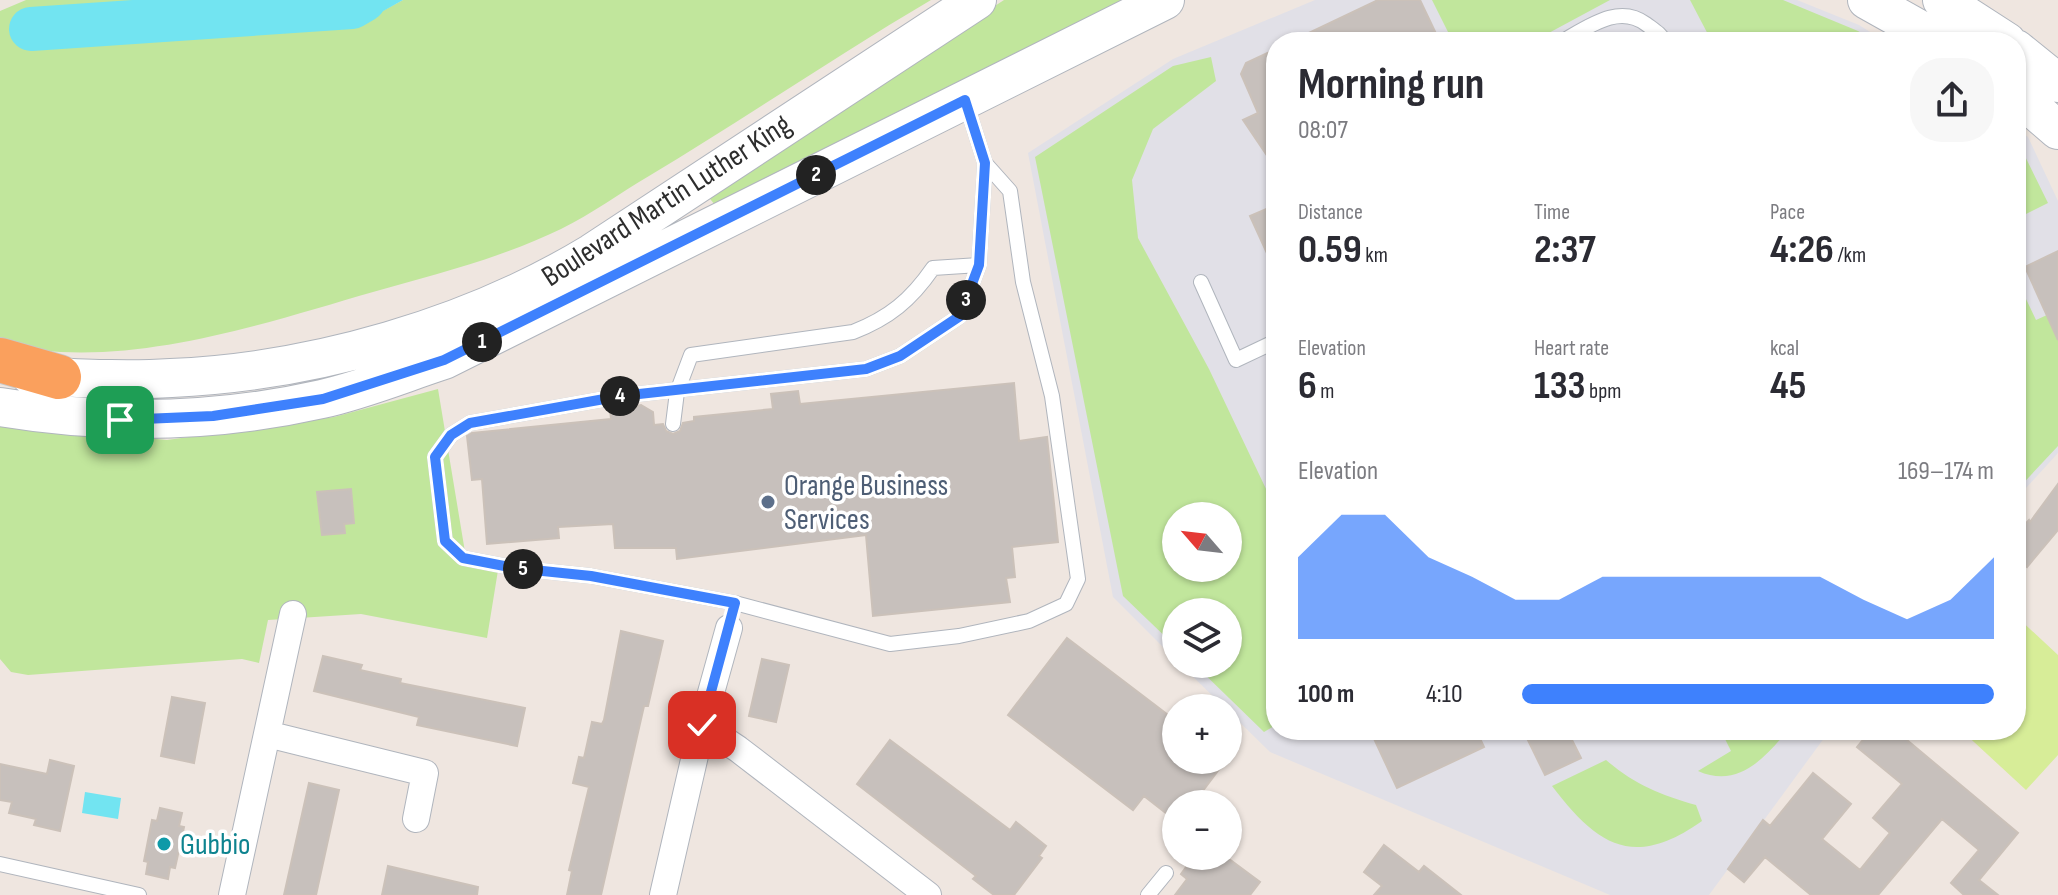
<!DOCTYPE html>
<meta charset="utf-8">
<style>
body{margin:0;font-family:"Sofia Sans Condensed",sans-serif;background:#f7f7f7;color:#2b2b33;height:100vh;display:flex;flex-direction:column;font-size:30px;white-space:nowrap}
*{box-sizing:border-box;margin:0}
p{font-size:26px;color:#7c7c81}
.icon{flex:none;width:44px;height:44px;fill:none;stroke:currentColor;stroke-width:2;stroke-linecap:round;stroke-linejoin:round}
.map{position:relative;flex:1;overflow:hidden}
.details{position:absolute;left:1266px;top:32px;width:760px;height:708px;display:flex;flex-direction:column;background:#fff;border-radius:32px;box-shadow:0 2px 6px #0004}
.details>*{flex:none}
.needle{width:52px;rotate:298deg}
.buttons{position:absolute;left:1162px;top:502px;display:grid;gap:16px}
.buttons a{display:grid;place-items:center;width:80px;height:80px;border-radius:50%;background:#fff;box-shadow:0 2px 6px #0004;font-size:40px}
.pin{position:absolute;display:grid;place-items:center;width:68px;height:68px;color:#fff;margin:-34px;border-radius:16px;box-shadow:0 4px 12px #0006}
.km{position:absolute;width:40px;height:40px;margin:-20px;border-radius:50%;background:#222;color:#fff;font-size:22px;line-height:40px;text-align:center}
.round{display:grid;place-items:center;flex:none;width:84px;height:84px;border-radius:32px;background:#f7f7f7}
.head{display:flex;align-items:center;justify-content:space-between;height:136px;padding:0 32px}
h1{font-size:44px;font-weight:700;line-height:60px}
.figures{display:grid;grid-template-columns:repeat(3,1fr);gap:12px;height:136px;padding:8px 32px}
.figures div{display:grid;align-content:center}
.figures b{font-size:40px;font-weight:700}
.figures small{font-size:22px;font-weight:400}
.figures p{font-size:22px}
.chart{height:224px;padding:16px 32px}
.chart p{display:flex;justify-content:space-between}
.chart svg{width:100%;height:144px;margin-top:8px;fill:#3e81fd;opacity:.7}
ul{padding:0 32px;list-style:none;font-size:26px}
li{display:grid;grid-template-columns:128px 96px 1fr;align-items:center;height:60px}
li i{height:20px;border-radius:10px;background:#3e81fd}
.map>svg:first-child{display:block}
.industrial{fill:#e1e0e7;fill-rule:evenodd}
.green{fill:#c1e69c;fill-rule:evenodd}
.pitch{fill:#d7ed98}
.water{fill:#72e4f1}
.lines{fill:none;stroke-linecap:round;stroke-linejoin:round}
.river{stroke:#72e4f1;stroke-width:44}
.building{fill:#c7c0bc;stroke:#cbc1b9;stroke-width:2}
.service-casing{stroke:#b0b5bd;stroke-width:16}
.minor-casing{stroke:#b0b5bd;stroke-width:28}
.secondary-casing{stroke:#b0b5bd;stroke-width:40}
.trunk-casing{stroke:#c8c8c8;stroke-width:46}
.service{stroke:#fff;stroke-width:14}
.minor{stroke:#fff;stroke-width:26}
.secondary{stroke:#fff;stroke-width:38}
.trunk{stroke:#faa05d;stroke-width:44}
.route-casing{stroke:#fff;stroke-width:16}
.route{stroke:#3e81fd;stroke-width:10}
.service-dot{fill:#5c6f8a;stroke:#fff;stroke-width:3}
.culture-dot{fill:#0f9aa8;stroke:#fff;stroke-width:3}
.labels{text-anchor:middle;stroke-width:7;stroke-linejoin:round;paint-order:stroke}
.street-label{font-size:30px;fill:#2d2d2d;stroke:#fff}
.service-label{font-size:30px;fill:#4e5e75;stroke:#fff;text-anchor:start}
.culture-label{font-size:30px;fill:#0d838f;stroke:#fff;text-anchor:start}
</style>
<div class="map">
<svg width="2058" height="895" viewBox="0 0 2058 895">
<rect width="100%" height="100%" fill="#efe6e0"/>
<!-- industrial -->
<path class="industrial" d="M1315 0H1797L1859 25 1886 42H1276V730H1830L1709 895H1610L1270 752 1180 664H1228V612H1176V660L1113 597 1028 153 1173 59ZM1176 516H1228V568H1176Z
M2016 128 2028 137 2058 201V453L2016 499Z"/>
<!-- green -->
<path class="green" d="M26 0H351V28L403 0H931C836 56 744 119 649 176 620 193 592 214 561 229 501 258 437 274 373 292 259 325 118 373 0 343V11Z
M1004 0H1142L719 210 707 195Z
M1432 0H1610L1532 42H1482L1480 37 1471 42H1453Z
M1690 0H1783L1858 31 1876 42H1712Z
M1211 57 1216 81 1153 129 1132 180 1138 238 1209 369 1276 510V725L1264 732 1194 664H1228V612H1176V647L1123 596 1035 157 1173 66ZM1176 516H1228V568H1176Z
M2016 138 2048 203 2016 219Z
M2016 278 2036 320 2058 310V446L2016 491Z
M438 389 466 558H500L487 638 361 614 268 620 259 663 242 659 28 675 11 672 0 659V425L167 440 334 417Z
M1724 730H1788C1765 758 1738 789 1698 771L1731 751 1721 731Z
M1606 760C1634 784 1660 795 1696 805L1702 821C1633 870 1597 845 1552 786Z"/>
<!-- pitch -->
<path class="pitch" d="M2016 616 2058 655V755L2026 790 1961 730H2016Z"/>
<!-- water -->
<path class="water" d="M351 0H403L351 29Z
M85 792 121 798 118 819 82 813Z"/>
<g class="lines">
<!-- river -->
<path class="river" d="M31 29 352 7 364 0"/>
</g>
<!-- building -->
<path class="building" d="M1378 0H1420L1440 42H1290Z
M1276 49V169L1243 120 1258 113 1241 74 1246 63Z
M1276 205V273L1250 216Z
M2058 251V340L2025 267Z
M1014 383 1019 441 1047 437 1058 542 1012 547 1015 577 1006 578 1010 602 873 616 866 535 677 559 676 548H615L613 524 558 527 559 538 487 544 482 479 472 480 467 436 472 433 611 419 610 410 641 405 653 412 654 425 663 424 666 431 673 434 680 431 683 423 694 421V417L773 409 771 394 798 391 800 404Z
M2058 484V530L2027 567 2016 557V534L2029 520 2030 522Z
M351 489 354 523 344 524 345 533 322 535 317 492Z
M621 631 663 641 648 706H644L601 895H567L572 871 569 870 589 787 573 783 579 757 584 758 592 722 602 724 604 720Z
M1067 638 1176 721V760H1226L1193 804H1176V821L1144 796 1133 810 1008 715Z
M323 656 362 665 360 670 401 679 400 683 525 708 517 746 417 725 419 717 314 691Z
M762 659 789 665 776 722 749 716Z
M172 697 205 703 194 763 161 756Z
M1370 730H1476L1484 747 1397 788Z
M1523 730H1567L1581 758 1545 775Z
M1871 730H1895L2018 833 1979 880 1998 895H1964L1951 883 1979 850 1942 819 1878 895H1811L1765 857 1744 882 1728 869 1763 820 1770 826 1813 773 1851 804 1822 839 1860 870 1890 833 1873 818 1902 784 1857 747Z
M890 740 1010 830 1016 822 1046 846 1039 856 1042 858 1014 895H994L973 879 976 876 857 784Z
M50 760 74 766 60 831 34 825 36 819 9 813 12 802 0 800V764L47 774Z
M309 783 339 790 316 895H284Z
M160 808 182 813 179 826 184 827 175 868 170 867 168 879 146 874 148 862 144 861 152 820 157 821Z
M1384 845 1419 872 1424 866 1461 895H1374L1382 886 1364 872Z
M1194 856H1225L1260 882 1250 895H1175L1187 879 1181 874Z
M388 866 478 887 477 895H382Z"/>
<g class="lines">
<!-- service casing -->
<g class="service-casing">
<path id="service" d="M1561 42C1587 28 1618 3 1646 24 1654 30 1661 34 1665 42
M965 100 985 163 1010 191 1023 282 1052 396 1078 579 1066 604 1029 621 959 636 890 644 735 603 591 576 514 568 463 558 445 541 435 457 451 435 470 423 621 396 866 369 900 356 960 316 979 265
M1201 282 1236 360 1276 341
M673 424 677 392 691 355 853 332C889 318 911 300 933 268L979 265 985 163
M0 864 139 895
M1148 895 1166 873"/>
</g>
<!-- minor casing -->
<g class="minor-casing">
<path id="minor" d="M702 725 738 749 928 895
M267 734 425 773 416 819
M232 895 293 614
M663 895 702 725 729 628"/>
</g>
<!-- secondary casing -->
<g class="secondary-casing">
<path id="secondary" d="M1867 0 1942 42
M1942 0 2007 42
M2016 49 2058 83
M2016 94 2058 130
M31 376C77 378 124 381 171 378 313 372 470 327 592 253L977 0
M0 407C107 425 215 423 322 399 363 390 404 373 444 360L1165 0"/>
</g>
<!-- trunk casing -->
<g class="trunk-casing">
<path id="trunk" d="M0 360 59 377"/>
</g>
<!-- service -->
<use href="#service" class="service"/>
<!-- minor -->
<use href="#minor" class="minor"/>
<!-- secondary -->
<use href="#secondary" class="secondary"/>
<!-- trunk -->
<use href="#trunk" class="trunk"/>
</g>
<g class="lines">
<!-- route casing -->
<g class="route-casing">
<path id="route" d="M120 420 213 416 323 399 444 360 965 100 985 163 979 265 960 316 900 356 866 369 621 396 470 423 451 435 435 457 445 541 463 558 514 568 591 576 735 603 702 725"/>
</g>
<!-- route -->
<use href="#route" class="route"/>
</g>
<!-- markers -->
<circle class="service-dot" cx="768" cy="502" r="8"/>
<circle class="culture-dot" cx="164" cy="844" r="8"/>
<g class="labels">
<!-- street labels -->
<g class="street-label">
<text transform="translate(666 200) rotate(-33)" y="10">Boulevard Martin Luther King</text>
</g>
<!-- service labels -->
<g class="service-label">
<text x="784" y="495">Orange Business<tspan x="784" dy="34">Services</tspan></text>
</g>
<!-- culture labels -->
<g class="culture-label">
<text x="180" y="854">Gubbio</text>
</g>
</g>
</svg>
<div class="buttons">
<a><svg class="needle" viewBox="-14 -14 28 28"><path d="M0-13l5 13h-10z" fill="#e53935"/><path d="M0 13l5-13h-10z" fill="#7c7c81"/></svg></a>
<a><svg class="icon" aria-label="layers" viewBox="0 0 24 24"><path d="M12 4l9 5-9 5-9-5zM3 14l9 5 9-5"/></svg></a>
<a>+</a>
<a>−</a>
</div>
<div class="pin" style="left:120px;top:420px;background:#1e9e55"><svg class="icon" aria-label="arrive" viewBox="0 0 24 24"><path d="M6 21V4h12l-3 4 3 4H6"/></svg></div>
<div class="pin" style="left:702px;top:725px;background:#d93025"><svg class="icon" aria-label="check" viewBox="0 0 24 24"><path d="M5 12l5 5 9-10"/></svg></div>
<b class="km" style="left:482px;top:342px">1</b>
<b class="km" style="left:816px;top:175px">2</b>
<b class="km" style="left:966px;top:300px">3</b>
<b class="km" style="left:620px;top:396px">4</b>
<b class="km" style="left:523px;top:569px">5</b>
<section class="details">
<div class="head"><div><h1>Morning run</h1><p>08:07</p></div><a class="round"><svg class="icon" aria-label="share" viewBox="0 0 24 24"><path d="M12 15V3M7 8l5-5 5 5M5 13v7h14v-7"/></svg></a></div>
<div class="figures">
<div><p>Distance</p><b>0.59<small> km</small></b></div>
<div><p>Time</p><b>2:37</b></div>
<div><p>Pace</p><b>4:26<small> /km</small></b></div>
</div>
<div class="figures">
<div><p>Elevation</p><b>6<small> m</small></b></div>
<div><p>Heart rate</p><b>133<small> bpm</small></b></div>
<div><p>kcal</p><b>45</b></div>
</div>
<div class="chart"><p><span>Elevation</span>169–174 m</p>
<svg viewBox="0 0 160 44" preserveAspectRatio="none"><path d="M0 44V19L10 6L20 6L30 19L40 25L50 32L60 32L70 25L80 25L90 25L100 25L110 25L120 25L130 32L140 38L150 32L160 19V44z"/></svg>
</div>
<ul>
<li><b>100 m</b>4:10<i style="width:100%"></i></li>
</ul>
</section>
</div>
